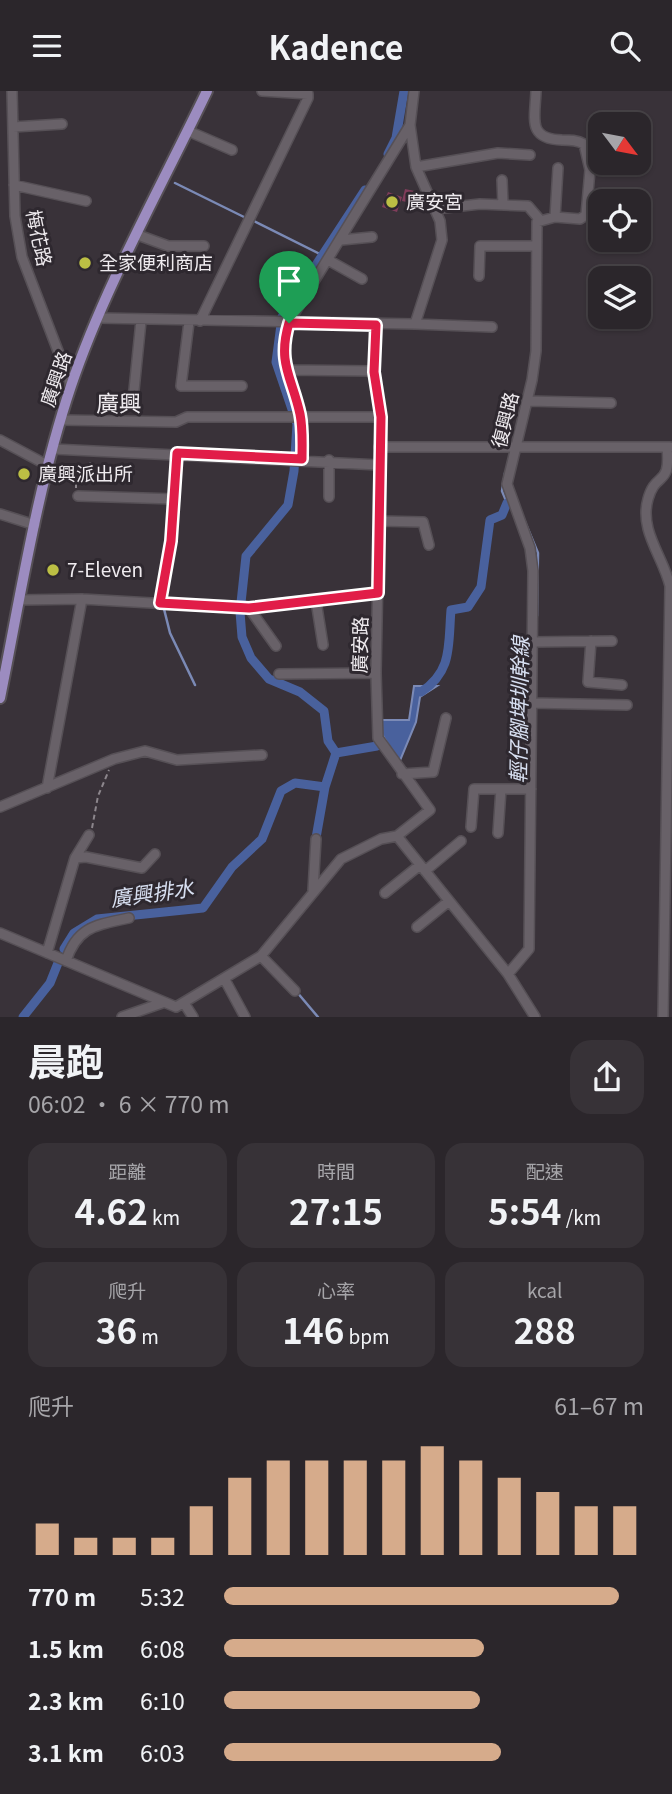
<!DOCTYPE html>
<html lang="zh-TW">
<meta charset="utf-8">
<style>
body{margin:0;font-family:Georgia,"Noto Sans TC",serif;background:#373237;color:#f1f3f6;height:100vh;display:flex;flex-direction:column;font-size:26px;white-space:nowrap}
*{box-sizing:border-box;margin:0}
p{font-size:23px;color:#a6a5a9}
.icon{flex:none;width:38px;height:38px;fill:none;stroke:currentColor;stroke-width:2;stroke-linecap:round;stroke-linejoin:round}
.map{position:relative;height:926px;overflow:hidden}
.side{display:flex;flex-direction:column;background:#2b262b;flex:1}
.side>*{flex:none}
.needle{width:46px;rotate:122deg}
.controls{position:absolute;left:588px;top:21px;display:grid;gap:14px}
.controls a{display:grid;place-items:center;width:63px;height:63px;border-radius:14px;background:#2b262b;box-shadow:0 2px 5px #0004,0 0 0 2px #474347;font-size:35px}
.pin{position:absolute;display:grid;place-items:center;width:60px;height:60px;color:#fff;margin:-72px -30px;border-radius:50% 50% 50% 0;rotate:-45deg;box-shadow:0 0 7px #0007}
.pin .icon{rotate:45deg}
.round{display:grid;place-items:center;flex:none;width:74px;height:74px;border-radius:21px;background:#373237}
.overview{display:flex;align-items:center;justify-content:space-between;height:119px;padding:0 28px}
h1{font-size:38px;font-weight:700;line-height:52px}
.stats{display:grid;grid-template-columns:repeat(3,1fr);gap:10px;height:119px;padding:7px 28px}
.stats div{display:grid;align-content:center;border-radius:18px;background:#373237;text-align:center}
.stats b{font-size:35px;font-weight:700}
.stats small{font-size:19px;font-weight:400}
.stats p{font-size:19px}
.chart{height:196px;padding:14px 28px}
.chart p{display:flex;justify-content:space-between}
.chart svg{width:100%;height:126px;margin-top:7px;stroke:#d6ab8b;stroke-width:6}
ul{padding:0 28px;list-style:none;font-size:23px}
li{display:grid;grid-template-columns:112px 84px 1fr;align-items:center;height:52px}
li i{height:18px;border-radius:9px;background:#d6ab8b}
header{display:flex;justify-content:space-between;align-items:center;height:91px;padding:0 28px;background:#2b262b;font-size:32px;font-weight:700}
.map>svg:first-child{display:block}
.water{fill:#49619d;stroke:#7b8ab6;stroke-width:2}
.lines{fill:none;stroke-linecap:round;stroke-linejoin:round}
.stream{stroke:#7b8ab6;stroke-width:2.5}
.canal{stroke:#49619d;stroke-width:9}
.building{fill:#803d5b}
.minor-casing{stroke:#565056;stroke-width:12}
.major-casing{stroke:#565056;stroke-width:14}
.path{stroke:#8c868c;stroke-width:2;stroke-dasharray:5 3.5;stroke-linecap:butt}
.minor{stroke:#686168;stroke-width:9}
.major{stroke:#9c8cc0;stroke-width:10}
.route-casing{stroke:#fff;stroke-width:14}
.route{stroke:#e11d48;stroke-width:9}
.poi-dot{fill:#bcbf44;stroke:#2e282f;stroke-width:2.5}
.labels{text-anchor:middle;stroke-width:6;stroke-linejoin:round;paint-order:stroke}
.poi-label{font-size:19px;fill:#efebef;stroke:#2e282f;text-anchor:start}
.street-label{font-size:19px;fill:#efebef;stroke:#2e282f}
.water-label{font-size:21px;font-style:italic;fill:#d8e0f2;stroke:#2e282f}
.quarter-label{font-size:23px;fill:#efebef;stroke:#2e282f}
</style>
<header><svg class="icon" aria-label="menu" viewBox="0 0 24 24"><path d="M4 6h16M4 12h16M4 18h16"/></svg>Kadence<svg class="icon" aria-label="search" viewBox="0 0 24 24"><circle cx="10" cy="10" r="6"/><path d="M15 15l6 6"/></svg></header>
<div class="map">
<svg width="672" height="926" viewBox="0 0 672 926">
<rect width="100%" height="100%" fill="#393239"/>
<!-- water -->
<path class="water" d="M414 595H437L420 606 416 631 399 672 382 643V629H409Z"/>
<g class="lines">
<!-- stream -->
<path class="stream" d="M175 92 246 127
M254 130 324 165
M505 382 502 400 507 412H512
M523 426 538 462 537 525
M164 518 170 542 195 594
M296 900 318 926"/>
<!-- canal -->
<path class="canal" d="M388 63 396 47 404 0
M421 601C453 580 448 554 451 519L468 516 481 496 490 429 502 424 507 412
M336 662 328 650 324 620 300 601 269 588 251 567 242 546 240 521 246 465 288 414 294 380 297 333 276 271 282 226 365 99
M336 662 377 655
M316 747 325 696
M64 858 74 842 97 828 203 817 232 776 262 748 281 700 295 692 325 696 336 662
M23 926 50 892 58 872"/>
</g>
<!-- building -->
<path class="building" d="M405 98 419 101 420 114 402 110Z
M388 101 402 106 397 121 382 116Z"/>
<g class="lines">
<!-- minor casing -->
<g class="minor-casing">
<path id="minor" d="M12 0 15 125 22 166 71 294
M13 36 62 33
M188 40 232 59
M416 76 498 62 530 64
M502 89 503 114
M14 94 86 110
M435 118 480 113 528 115 540 129
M555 126 558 77
M138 144 168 155H204
M341 149 372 146
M328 169 362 188
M479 185 480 155H536
M98 227 415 233 442 149 440 130 416 76 410 34 414 0
M200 230 308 7V3L262 0
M189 231 181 295H242
M415 233 492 236
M376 234 374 280 381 326 376 582 378 647 430 719 397 745
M286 279 374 280
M134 299 141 230
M528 310 611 312
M60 329 176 331 187 326H381
M0 349 47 374
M379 356H670
M53 358 379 374
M302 368C302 353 303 338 300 323 292 286 277 272 289 231L410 34
M78 405 175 408
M329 406V369
M0 423 35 434
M379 430 423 431 429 454
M19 509 82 508 239 517 378 502
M316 510 323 554
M160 512 171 450 177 362
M249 517 276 555
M591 550 588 591 622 594
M532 551 612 550
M279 583 376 582
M531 612 627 614
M402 683 433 681 446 627
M47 697 82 508
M0 716 114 668 145 660 177 669 262 664
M471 736 474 698H531
M498 742 501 698
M75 767 89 744
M425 780 461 750
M313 799 316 748
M385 802 420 774
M417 836 449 810
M0 842 176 916 261 865 341 768 381 748 397 745 508 883 535 926
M47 862 75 767 86 766 142 777 155 763
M261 865 295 900
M66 870C77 835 97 834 129 827
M508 883 529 858 533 480 530 457 507 393 532 289 536 260 537 131 555 126 580 128 586 124 590 79 584 53C577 49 570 49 562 49 527 48 535 28 536 0
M225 889 245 926
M184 912 193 926
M122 926 162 912
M663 926 670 495C663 465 639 440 648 408 656 379 671 397 667 356"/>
</g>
<!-- major casing -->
<g class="major-casing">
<path id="major" d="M0 607C21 503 37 396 71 295 104 197 162 94 207 0"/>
</g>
<!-- path -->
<path class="path" d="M76 397V382H89L91 369
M92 737 98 705 109 679"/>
<!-- minor -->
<use href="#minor" class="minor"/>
<!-- major -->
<use href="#major" class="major"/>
</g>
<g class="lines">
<!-- route casing -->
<g class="route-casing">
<path id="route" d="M289 232 376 234 374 281 381 326 378 502 249 517 160 512 171 450 177 362 302 368C302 353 303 338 300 323 292 286 277 272 289 232Z"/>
</g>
<!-- route -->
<use href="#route" class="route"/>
</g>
<!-- markers -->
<g class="poi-dot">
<circle cx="392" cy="111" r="7"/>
<circle cx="85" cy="172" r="7"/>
<circle cx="24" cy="383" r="7"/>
<circle cx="53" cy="479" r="7"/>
</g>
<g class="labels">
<!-- poi labels -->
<g class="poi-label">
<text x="406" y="118">廣安宮</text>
<text x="99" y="179">全家便利商店</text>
<text x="38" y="390">廣興派出所</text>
<text x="67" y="486">7-Eleven</text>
</g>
<!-- street labels -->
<g class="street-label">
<text transform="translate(39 147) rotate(78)" y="7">梅花路</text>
<text transform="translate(56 288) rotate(-71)" y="7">廣興路</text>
<text transform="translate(505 329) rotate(-76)" y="7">復興路</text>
<text transform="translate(360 554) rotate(-89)" y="7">廣安路</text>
</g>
<!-- water labels -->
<g class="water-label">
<text transform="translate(520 619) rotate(-89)" y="7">輕仔腳埤圳幹線</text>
<text transform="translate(152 803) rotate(-8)" y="7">廣興排水</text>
</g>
<!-- quarter labels -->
<g class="quarter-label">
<text x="119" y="321">廣興</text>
</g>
</g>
</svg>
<div class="controls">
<a><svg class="needle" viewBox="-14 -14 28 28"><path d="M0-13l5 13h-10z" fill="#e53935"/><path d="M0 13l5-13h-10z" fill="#a6a5a9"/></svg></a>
<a><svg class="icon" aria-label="locate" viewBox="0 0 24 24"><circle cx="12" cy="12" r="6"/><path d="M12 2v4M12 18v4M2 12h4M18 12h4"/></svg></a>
<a><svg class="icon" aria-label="layers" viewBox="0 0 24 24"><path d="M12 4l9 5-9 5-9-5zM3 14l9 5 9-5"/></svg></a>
</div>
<div class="pin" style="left:289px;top:232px;background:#1e9e55"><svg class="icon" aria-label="arrive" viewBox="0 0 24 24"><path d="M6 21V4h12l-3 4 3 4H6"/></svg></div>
</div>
<section class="side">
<div class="overview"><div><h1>晨跑</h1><p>06:02 · 6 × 770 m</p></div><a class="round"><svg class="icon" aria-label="share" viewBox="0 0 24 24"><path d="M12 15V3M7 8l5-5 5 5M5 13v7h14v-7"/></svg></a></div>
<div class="stats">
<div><p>距離</p><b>4.62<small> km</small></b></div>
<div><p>時間</p><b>27:15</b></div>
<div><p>配速</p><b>5:54<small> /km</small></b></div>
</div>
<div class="stats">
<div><p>爬升</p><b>36<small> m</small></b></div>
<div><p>心率</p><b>146<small> bpm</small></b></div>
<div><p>kcal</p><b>288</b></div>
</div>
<div class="chart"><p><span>爬升</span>61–67 m</p>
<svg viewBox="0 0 160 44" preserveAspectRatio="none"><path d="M5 44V33M15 44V38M25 44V38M35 44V38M45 44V27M55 44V17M65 44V11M75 44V11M85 44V11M95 44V11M105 44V6M115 44V11M125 44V17M135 44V22M145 44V27M155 44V27"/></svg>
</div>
<ul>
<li><b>770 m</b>5:32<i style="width:94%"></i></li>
<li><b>1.5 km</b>6:08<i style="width:62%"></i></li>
<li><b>2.3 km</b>6:10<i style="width:61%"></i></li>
<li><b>3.1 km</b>6:03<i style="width:66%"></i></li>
</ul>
</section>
